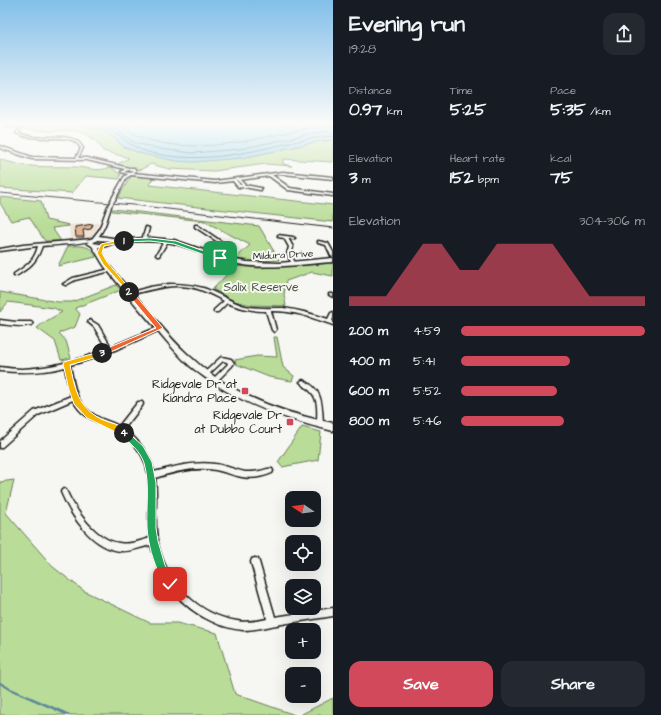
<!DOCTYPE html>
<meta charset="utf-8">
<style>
body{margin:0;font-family:"Architects Daughter",sans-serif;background:#242831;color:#f1f3f6;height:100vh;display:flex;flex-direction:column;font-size:15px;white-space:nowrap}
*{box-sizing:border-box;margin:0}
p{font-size:13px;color:#9ea1a6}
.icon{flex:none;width:22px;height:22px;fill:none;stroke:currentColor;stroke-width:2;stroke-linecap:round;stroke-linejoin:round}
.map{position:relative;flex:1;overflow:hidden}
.drawer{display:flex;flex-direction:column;background:#171b24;width:328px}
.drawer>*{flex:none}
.needle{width:26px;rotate:283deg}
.tools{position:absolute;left:285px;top:491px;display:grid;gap:8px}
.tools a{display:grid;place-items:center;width:36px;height:36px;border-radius:8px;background:#171b24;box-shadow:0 4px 16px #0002;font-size:20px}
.pin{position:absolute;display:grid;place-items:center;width:34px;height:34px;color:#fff;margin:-17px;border-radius:8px;box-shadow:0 2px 6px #0006}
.km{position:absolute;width:20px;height:20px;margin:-10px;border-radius:50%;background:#222;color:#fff;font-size:11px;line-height:20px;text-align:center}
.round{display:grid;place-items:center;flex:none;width:42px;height:42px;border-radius:12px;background:#242831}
.overview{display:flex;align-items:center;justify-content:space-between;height:68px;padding:0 16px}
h1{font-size:22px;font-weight:800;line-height:30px}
.metrics{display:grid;grid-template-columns:repeat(3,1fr);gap:6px;height:68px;padding:4px 16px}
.metrics div{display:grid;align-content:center}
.metrics b{font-size:17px;font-weight:800}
.metrics small{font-size:11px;font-weight:400}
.metrics p{font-size:11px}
.chart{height:112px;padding:8px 16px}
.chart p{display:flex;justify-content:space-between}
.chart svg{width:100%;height:72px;margin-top:4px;fill:#d1495b;opacity:.7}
.action{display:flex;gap:8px;margin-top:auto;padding:8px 16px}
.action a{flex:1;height:46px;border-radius:12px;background:#d1495b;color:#fff;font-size:16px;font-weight:800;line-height:46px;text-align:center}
.action a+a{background:#242831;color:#f1f3f6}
ul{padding:0 16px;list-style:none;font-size:13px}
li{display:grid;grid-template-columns:64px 48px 1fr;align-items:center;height:30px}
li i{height:10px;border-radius:5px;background:#d1495b}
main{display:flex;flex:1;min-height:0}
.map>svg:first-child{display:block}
.built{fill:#f0e2d5}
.green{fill:#b9dd98;stroke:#6a7c5a}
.water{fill:#8ad0eb;stroke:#5e8898}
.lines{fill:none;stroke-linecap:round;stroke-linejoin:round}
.shore{stroke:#48646f;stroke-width:1}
.stream{stroke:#5e8898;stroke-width:2.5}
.building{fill:#e2b592;stroke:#1c1c1c}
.street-casing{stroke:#1c1c1c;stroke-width:3}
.secondary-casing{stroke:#1c1c1c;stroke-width:3}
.street{fill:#f6f6f2;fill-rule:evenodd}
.secondary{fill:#f6f6f2;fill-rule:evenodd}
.rail{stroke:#1c1c1c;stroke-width:1}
.street-bridge-casing{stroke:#1c1c1c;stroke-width:5;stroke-linecap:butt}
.street-bridge{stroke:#f6f6f2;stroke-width:3}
.split-1{fill:#22a559;stroke:#fff}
.split-2{fill:#f5b400;stroke:#fff}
.split-3{fill:#f0652b;stroke:#fff}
.split-4{fill:#f5b400;stroke:#fff}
.split-5{fill:#22a559;stroke:#fff}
.poi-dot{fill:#d1495b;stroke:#f6f6f2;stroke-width:1.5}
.labels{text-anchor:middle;stroke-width:4;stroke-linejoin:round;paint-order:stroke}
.far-street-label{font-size:10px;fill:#1c1c1c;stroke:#f6f6f2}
.park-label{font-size:12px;fill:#4b5641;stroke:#f6f6f2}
.poi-label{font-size:12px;fill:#1c1c1c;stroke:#f6f6f2;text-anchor:end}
</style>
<main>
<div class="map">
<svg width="333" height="715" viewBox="0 0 333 715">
<rect width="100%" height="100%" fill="#f6f6f2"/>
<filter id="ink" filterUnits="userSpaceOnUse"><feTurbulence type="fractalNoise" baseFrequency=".025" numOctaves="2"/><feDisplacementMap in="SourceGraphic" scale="8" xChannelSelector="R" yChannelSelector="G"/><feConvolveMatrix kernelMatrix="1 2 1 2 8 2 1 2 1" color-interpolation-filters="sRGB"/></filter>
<g filter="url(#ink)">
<!-- built -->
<path class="built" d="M99 223 95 232 89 238 70 240 69 225Z"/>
<!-- green -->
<path class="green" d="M5 124H73L100 129 107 132 124 147 142 154 242 158 316 142 333 140V162L283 159V164L292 166 266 164 214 171 169 169 151 164 140 170 116 165 129 158 103 151C96 138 84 131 68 130 61 130 54 132 47 131 30 130 21 127 4 129Z
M0 159C26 169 47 166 74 167 89 167 95 173 111 167L121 175 119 179 86 176 72 193 0 188Z
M131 176 153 178 149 185 333 205V222L118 198Z
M0 197 41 201 46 220 69 225V226L52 228 61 241H45L29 217 11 221 0 203Z
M113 209 259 226 279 260 257 261 235 259 250 245 204 221 112 211Z
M68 246C80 246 91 244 96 257L58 266Z
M333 263V276L312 272 286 281 284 295 286 306 251 305 234 301 213 289 235 266 259 268Z
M116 285 121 290 75 308 80 314 75 327 59 333 66 341 71 358 61 360 55 341 37 328 43 323 62 312 54 308 8 302 0 312V292L58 302H72Z
M274 337H277L283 367 294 376 292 381 269 377 236 364 235 360 257 356 277 357Z
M302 427 321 432 318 460 282 467 278 462Z
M14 480 6 513 53 567 84 591 150 623H177L217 633 235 694 295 715H0V482Z
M333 698V715H300Z"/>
<!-- water -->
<path class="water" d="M73 124H333V140L316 142 242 158 193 162 176 161 142 154 124 147 107 132 100 129Z"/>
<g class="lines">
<!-- shore -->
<path class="shore" d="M98 124C118 130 125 146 148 152 191 163 233 156 276 146 294 142 314 137 333 136
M112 124 123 135 135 143 161 149 193 153 240 149 314 133 333 131
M120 124C134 136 149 141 167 144 204 149 240 143 276 135 295 131 314 126 333 125"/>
<!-- stream -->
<path class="stream" d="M0 683 10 689 69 715"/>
</g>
<!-- building -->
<path class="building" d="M93 224 91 229 83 230 84 237H76L75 227Z"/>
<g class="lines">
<!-- street casing -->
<g class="street-casing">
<path id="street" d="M20 127 21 128 18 133C23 135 28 136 34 137 47 138 65 134 77 141 80 143 81 145 83 148L78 158H87L129 168H134L136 171 133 173 215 181 283 172 333 177V179L283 174 272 175 290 188 333 194V196L288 190 269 176 240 180 245 185 261 188V190H260L244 187H238L233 181 215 183 131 175 126 178 115 200 113 201 111 200 124 177 128 174 121 172 125 169 87 160 32 159 0 148V146L32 157 76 158 81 148C79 146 78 144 77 143 65 133 33 143 16 133ZM128 170H132L133 171 130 173 124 172ZM236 180H237L242 185H240Z
M108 206 111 207C107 218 105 230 97 238 91 244 52 245 42 246 38 258 33 265 22 272 19 274 17 276 14 276V274C26 266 34 262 38 246L0 251V249L23 245 92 239 99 230Z
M195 225H197L225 244 214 257H212L211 256 221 244 195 227Z
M146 227 149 228 146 240 144 241 142 240Z
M278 235 293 237 295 238 293 239 288 238 293 247 291 254 295 263 294 264H292L287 254 289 247 284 238 278 237Z
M165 240 168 241 159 256H157L156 255Z
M318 241 328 243 333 252V257L331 256 326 245 318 243Z
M110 269 112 270 111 271 75 280 66 285H65L63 284 73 278Z
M169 284C184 284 198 285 211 291 223 296 233 303 245 306 258 309 270 308 283 308 298 310 313 314 328 319L331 313 333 312V318L332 321H333V325C310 317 295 311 271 311L276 330 274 332 272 330 266 311C252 311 240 308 227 303L218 312H214V310L224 301C215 296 207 292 198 289 175 282 152 289 130 295L128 294V293L150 287Z
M329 294H333V297L329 295Z
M0 320 16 322H31L33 324C26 328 9 325 0 324Z
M90 320 98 325 111 347 158 327 160 326 162 328V329C132 343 102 357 70 365 74 386 75 405 96 416 103 420 111 422 119 426L138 402H142L143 404 142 406 124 429C139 440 149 454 154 472 173 467 194 461 215 464 225 465 235 470 245 472 250 472 255 472 260 471 265 470 268 468 272 469L273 471 272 473C263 477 252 479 242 477 230 475 219 469 206 469 189 468 171 473 155 478 158 500 153 522 158 545 167 583 198 615 237 621 247 623 257 621 267 619L251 562 252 559 255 558 258 559 259 562 275 617 333 608V616C316 619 299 621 282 624 269 626 256 630 243 630 232 629 221 626 211 621 179 606 160 579 151 545 141 547 131 552 120 551 92 548 71 516 61 492L62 490 64 489 66 490C75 510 96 540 119 543 130 545 140 541 150 538 146 513 154 486 145 462 140 449 129 437 117 431 99 421 83 420 73 400L38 415 2 447 0 448V441L34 411 71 396 68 384 65 367C43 373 22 373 0 371V367C7 368 15 369 22 369 51 368 80 360 107 349L94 327 88 322Z
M222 357 231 359 234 363 232 366 217 381H213L212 380 228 364 227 362 223 361 208 375H204L203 374 220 358Z
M303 380C323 389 322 405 323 424L322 426 320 427 318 426 317 424C317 414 319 401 312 393 309 389 304 386 300 382L301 381Z"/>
</g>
<!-- secondary casing -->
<g class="secondary-casing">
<path id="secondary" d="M99 236 119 239 153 238 174 240 230 259 247 262 279 263 333 258V262C302 264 269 270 238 264 213 259 190 245 165 242 150 241 133 241 118 242 111 243 105 248 98 247 101 252 104 258 107 263 118 278 132 292 145 307 160 325 175 344 194 360 232 395 283 413 333 423V431C282 419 231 400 190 366 179 356 169 344 159 332 141 311 122 289 105 267 100 260 97 253 92 246L87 243 91 239ZM97 240 111 241 100 244 93 243Z"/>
</g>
<!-- street -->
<use href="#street" class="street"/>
<!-- secondary -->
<use href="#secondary" class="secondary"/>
<!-- rail -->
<path class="rail" d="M0 193 133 205 333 228"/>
<!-- street-bridge casing -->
<g class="street-bridge-casing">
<path id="street-bridge" d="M109 207 113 200"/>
</g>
<!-- street-bridge -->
<use href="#street-bridge" class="street-bridge"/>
</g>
</g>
<!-- sky -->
<linearGradient id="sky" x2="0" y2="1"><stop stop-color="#82bfe9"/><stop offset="0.55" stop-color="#fbfbf9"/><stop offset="1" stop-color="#fbfbf9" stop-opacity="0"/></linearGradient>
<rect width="333" height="225" fill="url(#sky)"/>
<!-- split-1 -->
<path class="split-1" d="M150 238 176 241 223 258 219 260 174 244 150 241 124 242 122 241 124 239Z"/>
<!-- split-2 -->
<path class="split-2" d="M124 239 126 242 104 246 102 253 107 262 131 290V293H129L103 264 97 253 101 244Z"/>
<!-- split-3 -->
<path class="split-3" d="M127 290H131L163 328 104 355H100V351L156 328 127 293Z"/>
<!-- split-4 -->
<path class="split-4" d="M102 351 105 353 104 355 70 365C75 389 78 407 101 419 110 423 119 424 126 430V435L124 436 87 418 74 404 69 390 63 364 64 362Z"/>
<!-- split-5 -->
<path class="split-5" d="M124 429 143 446 152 462 156 483V528L158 541 165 565 175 584 174 587 170 588C165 586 164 582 161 577 153 562 148 544 147 527 146 506 150 484 144 463 140 451 130 443 121 435V430Z"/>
<!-- markers -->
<g class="poi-dot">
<rect x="241" y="387" width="8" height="8" rx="2"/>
<rect x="286" y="418" width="8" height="8" rx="2"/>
</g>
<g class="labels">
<!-- far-street labels -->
<g class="far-street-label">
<text transform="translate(283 254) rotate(-3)" y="4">Mildura Drive</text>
</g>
<!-- park labels -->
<g class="park-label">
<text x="261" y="291">Salix Reserve</text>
</g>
<!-- poi labels -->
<g class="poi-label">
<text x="237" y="388">Ridgevale Dr at<tspan x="237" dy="14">Kiandra Place</tspan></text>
<text x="282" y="419">Ridgevale Dr<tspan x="282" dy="14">at Dubbo Court</tspan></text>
</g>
</g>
</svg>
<div class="tools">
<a><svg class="needle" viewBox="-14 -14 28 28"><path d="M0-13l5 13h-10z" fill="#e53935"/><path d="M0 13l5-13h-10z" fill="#9ea1a6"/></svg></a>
<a><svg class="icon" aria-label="locate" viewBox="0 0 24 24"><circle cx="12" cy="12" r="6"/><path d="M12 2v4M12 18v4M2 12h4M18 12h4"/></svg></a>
<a><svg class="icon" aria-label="layers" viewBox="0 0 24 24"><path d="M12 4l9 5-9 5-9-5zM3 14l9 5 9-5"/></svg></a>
<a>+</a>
<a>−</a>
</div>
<div class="pin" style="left:220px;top:258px;background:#1e9e55"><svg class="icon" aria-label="arrive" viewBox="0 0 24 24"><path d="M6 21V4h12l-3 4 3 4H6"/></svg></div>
<div class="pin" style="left:170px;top:584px;background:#d93025"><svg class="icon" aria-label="check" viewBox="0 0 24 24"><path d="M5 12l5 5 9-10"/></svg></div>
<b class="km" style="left:124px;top:241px">1</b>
<b class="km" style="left:129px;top:292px">2</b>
<b class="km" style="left:102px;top:353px">3</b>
<b class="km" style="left:124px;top:433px">4</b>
</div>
<section class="drawer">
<div class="overview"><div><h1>Evening run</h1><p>19:28</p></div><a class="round"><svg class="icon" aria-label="share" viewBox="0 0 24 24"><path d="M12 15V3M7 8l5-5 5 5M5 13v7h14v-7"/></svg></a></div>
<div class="metrics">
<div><p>Distance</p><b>0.97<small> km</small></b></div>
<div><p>Time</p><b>5:25</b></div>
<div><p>Pace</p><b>5:35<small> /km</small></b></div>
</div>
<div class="metrics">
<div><p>Elevation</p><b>3<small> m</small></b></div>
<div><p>Heart rate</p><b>152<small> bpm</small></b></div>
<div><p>kcal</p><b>75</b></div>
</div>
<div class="chart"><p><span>Elevation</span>304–306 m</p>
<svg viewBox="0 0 160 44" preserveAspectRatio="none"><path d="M0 44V38L10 38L20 38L30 22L40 6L50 6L60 22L70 22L80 6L90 6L100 6L110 6L120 22L130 38L140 38L150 38L160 38V44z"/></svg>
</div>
<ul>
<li><b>200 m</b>4:59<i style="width:100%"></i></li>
<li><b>400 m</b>5:41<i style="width:59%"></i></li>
<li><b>600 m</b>5:52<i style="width:52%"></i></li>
<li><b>800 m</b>5:46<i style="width:56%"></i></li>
</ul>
<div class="action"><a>Save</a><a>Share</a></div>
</section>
</main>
